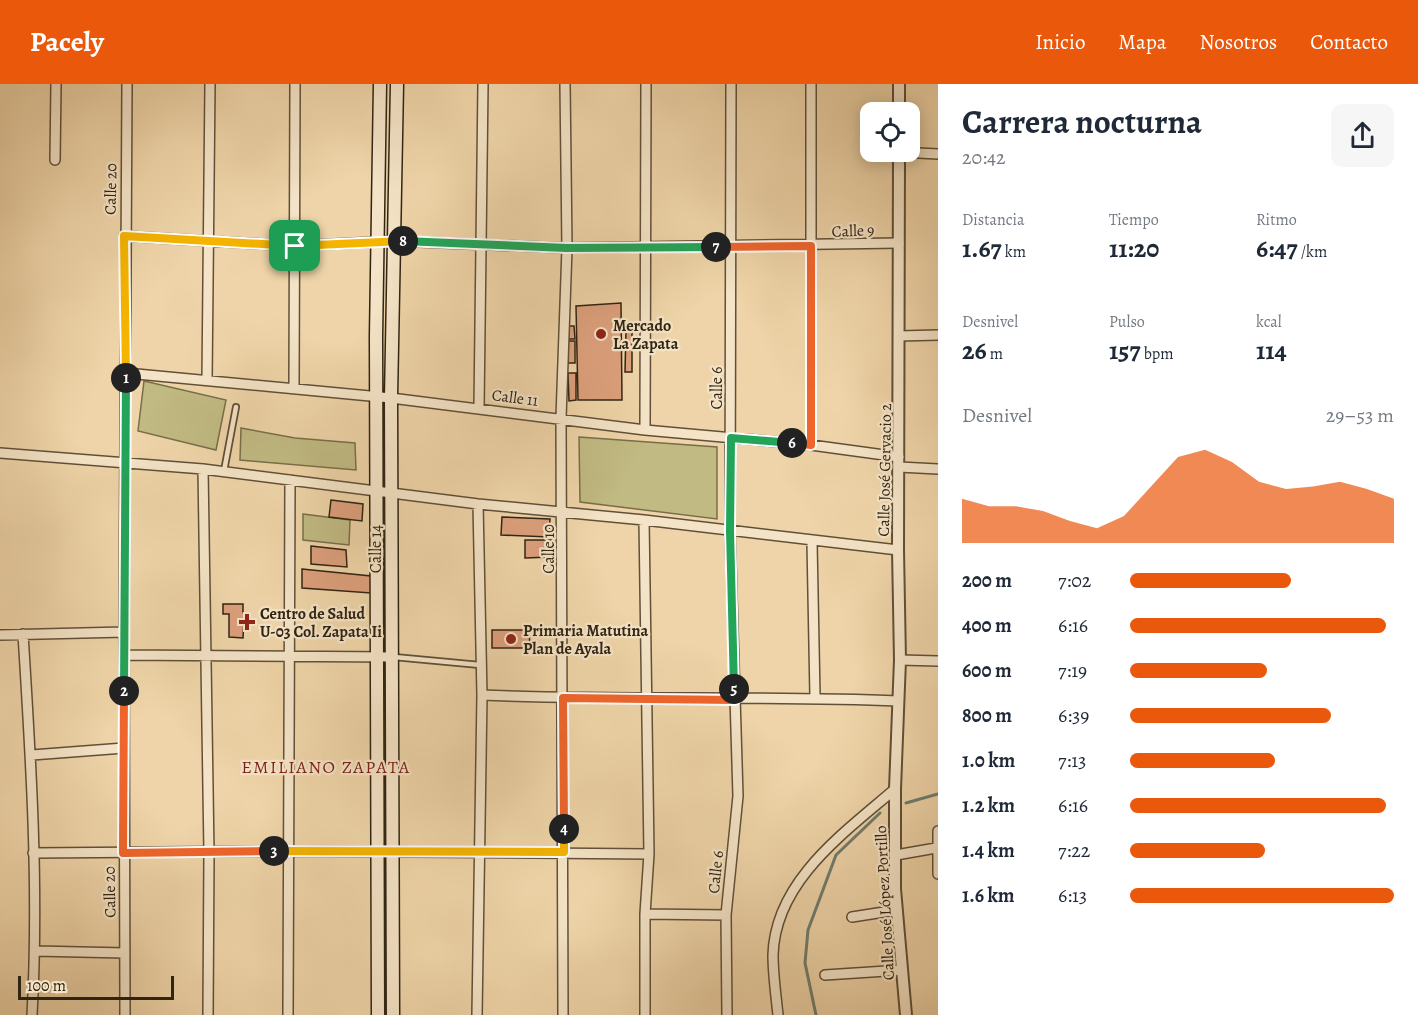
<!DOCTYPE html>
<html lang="es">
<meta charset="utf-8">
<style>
body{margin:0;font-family:Alegreya,serif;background:#f6f6f7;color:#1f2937;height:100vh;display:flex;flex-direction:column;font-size:22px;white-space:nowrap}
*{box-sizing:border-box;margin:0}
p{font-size:20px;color:#747a83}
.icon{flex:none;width:33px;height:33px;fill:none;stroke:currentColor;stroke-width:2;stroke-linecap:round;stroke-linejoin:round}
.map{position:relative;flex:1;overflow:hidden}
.panel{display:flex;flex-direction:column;background:#fff;width:480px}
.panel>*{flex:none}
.controls{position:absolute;left:860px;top:18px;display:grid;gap:12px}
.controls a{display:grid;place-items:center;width:60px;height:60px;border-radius:12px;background:#fff;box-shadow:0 3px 15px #0003;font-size:30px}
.scale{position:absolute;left:18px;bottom:15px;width:156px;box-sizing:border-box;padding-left:6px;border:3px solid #302413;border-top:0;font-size:16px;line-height:21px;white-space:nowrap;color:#302413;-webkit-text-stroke:4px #f4e3c6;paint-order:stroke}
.pin{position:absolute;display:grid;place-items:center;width:51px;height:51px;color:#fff;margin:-26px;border-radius:12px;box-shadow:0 3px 9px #0006}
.km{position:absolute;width:30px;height:30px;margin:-15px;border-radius:50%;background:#222;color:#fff;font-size:16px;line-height:30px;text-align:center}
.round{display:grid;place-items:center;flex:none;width:63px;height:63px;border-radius:12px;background:#f6f6f7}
.overview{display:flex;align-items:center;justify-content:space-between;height:102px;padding:0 24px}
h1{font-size:33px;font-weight:600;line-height:45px}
.stats{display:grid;grid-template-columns:repeat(3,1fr);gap:9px;height:102px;padding:6px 24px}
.stats div{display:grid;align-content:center}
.stats b{font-size:26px;font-weight:600}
.stats small{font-size:16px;font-weight:400}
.stats p{font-size:16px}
.chart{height:168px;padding:12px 24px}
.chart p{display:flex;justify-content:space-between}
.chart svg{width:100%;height:108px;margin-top:6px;fill:#ea580c;opacity:.7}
ul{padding:0 24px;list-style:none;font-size:20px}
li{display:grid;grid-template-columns:96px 72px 1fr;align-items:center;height:45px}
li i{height:15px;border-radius:8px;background:#ea580c}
header{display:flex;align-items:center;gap:36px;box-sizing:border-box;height:84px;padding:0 30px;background:#ea580c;color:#fff}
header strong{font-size:28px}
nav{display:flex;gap:33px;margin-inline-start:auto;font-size:21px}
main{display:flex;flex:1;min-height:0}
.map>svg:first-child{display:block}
.green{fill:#c1ba82;stroke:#786f4a;stroke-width:1.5}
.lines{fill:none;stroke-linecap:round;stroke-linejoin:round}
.stream{stroke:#6f7d6f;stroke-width:3}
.building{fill:#dc9f7c;stroke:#302413;stroke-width:1.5}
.service-casing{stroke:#605038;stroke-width:8}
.minor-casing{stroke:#605038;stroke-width:12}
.tertiary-casing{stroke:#605038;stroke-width:14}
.secondary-casing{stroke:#302413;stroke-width:15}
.service{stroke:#f4e3c6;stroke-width:4.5}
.minor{stroke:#f4e3c6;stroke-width:9}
.tertiary{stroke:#f4e3c6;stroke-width:10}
.secondary{stroke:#f4e3c6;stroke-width:12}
.split-1-casing{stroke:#fff;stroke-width:12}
.split-2-casing{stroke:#fff;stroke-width:12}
.split-3-casing{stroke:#fff;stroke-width:12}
.split-4-casing{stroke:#fff;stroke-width:12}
.split-5-casing{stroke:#fff;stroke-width:12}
.split-6-casing{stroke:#fff;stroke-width:12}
.split-7-casing{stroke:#fff;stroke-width:12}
.split-8-casing{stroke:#fff;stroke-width:12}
.split-9-casing{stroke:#fff;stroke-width:12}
.split-1{stroke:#f5b400;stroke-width:8}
.split-2{stroke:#22a559;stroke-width:8}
.split-3{stroke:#f0652b;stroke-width:8}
.split-4{stroke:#f5b400;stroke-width:8}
.split-5{stroke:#f0652b;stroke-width:8}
.split-6{stroke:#22a559;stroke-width:8}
.split-7{stroke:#f0652b;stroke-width:8}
.split-8{stroke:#22a559;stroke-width:8}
.split-9{stroke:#f5b400;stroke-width:8}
.poi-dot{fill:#8f2418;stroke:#f4e3c6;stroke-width:2}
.labels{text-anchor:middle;stroke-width:4.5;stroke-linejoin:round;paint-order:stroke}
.street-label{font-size:16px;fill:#302413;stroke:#f4e3c6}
.poi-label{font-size:16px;font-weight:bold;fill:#302413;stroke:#f4e3c6;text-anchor:start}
.neighbourhood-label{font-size:18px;letter-spacing:1.5px;fill:#7a1f14;stroke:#f4e3c6}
</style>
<header>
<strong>Pacely</strong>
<nav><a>Inicio</a><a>Mapa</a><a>Nosotros</a><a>Contacto</a></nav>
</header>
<main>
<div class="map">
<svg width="938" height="931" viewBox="0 0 938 931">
<rect width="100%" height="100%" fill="#eed4a8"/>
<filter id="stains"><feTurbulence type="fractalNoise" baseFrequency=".00333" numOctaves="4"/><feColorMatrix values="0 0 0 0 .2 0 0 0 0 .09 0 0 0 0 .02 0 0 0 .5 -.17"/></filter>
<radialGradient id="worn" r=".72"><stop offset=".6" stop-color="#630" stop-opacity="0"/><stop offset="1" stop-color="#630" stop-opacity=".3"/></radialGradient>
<!-- green -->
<path class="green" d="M144 297 226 316 216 366 138 347Z
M241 344 295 354 355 359 356 386 240 376Z
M579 353 717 363V435L580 418Z
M303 430 350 436 349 461 303 456Z"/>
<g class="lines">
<!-- stream -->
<path class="stream" d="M906 719 938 710
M816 931 805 879 808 846 836 771 880 729"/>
</g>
<!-- building -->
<path class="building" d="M621 219 622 316H578L576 222Z
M567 242H574L575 255H567Z
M626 245H632V288H625Z
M568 257H575V279H568Z
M568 289H576V316L569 317Z
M331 416 363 420 362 437 329 433Z
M502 433 550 435 549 453 501 451Z
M525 456H551V473L525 474Z
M311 462 346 466 347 483 311 480Z
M302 485 371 492V509L302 504Z
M223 520H243V528L246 533 244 535 243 554 229 553V530H223Z
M492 546H529L530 564H492Z"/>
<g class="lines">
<!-- service casing -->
<g class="service-casing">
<path id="service" d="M224 387 236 323
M394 573 480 581"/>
</g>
<!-- minor casing -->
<g class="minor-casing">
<path id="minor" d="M899 68 938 70
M55 76 56 0
M124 152 295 162 395 157 567 164 899 159
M899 252 938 251
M126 289 391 314 645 346 811 361 899 373
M207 296 210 0
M294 304 295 0
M479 324 483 0
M645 346 646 0
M811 361V0
M0 369 203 385 478 420 644 436 898 466
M899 383 938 385
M203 385 209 769 208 931
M644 436 649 770 645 830V931
M812 458 815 613
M23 550C31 677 39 804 32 931
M0 551 124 548
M124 571 391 573
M900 576 938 577
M482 611C621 617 759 611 898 617
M32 671 124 664
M938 747V790
M33 769 287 767 649 770
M896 771 936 764
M645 830 726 831
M852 833 897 826
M36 867 125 869
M825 891 902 886
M125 931 124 548 127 0
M288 931 290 396
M477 931 482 611 478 420
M563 931 561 334 567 164 565 0
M727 931 726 831 738 712 730 447 731 0
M778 931C776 911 773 891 773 871 775 797 844 749 895 705"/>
</g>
<!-- tertiary casing -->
<g class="tertiary-casing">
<path id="tertiary" d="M899 0V28
M899 68 898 466 900 576 895 705V805L906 931"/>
</g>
<!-- secondary casing -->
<g class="secondary-casing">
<path id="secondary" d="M378 931 376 253 380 0
M393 931 391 314 397 0"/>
</g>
<!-- service -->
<use href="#service" class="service"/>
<!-- minor -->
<use href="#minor" class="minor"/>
<!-- tertiary -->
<use href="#tertiary" class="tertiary"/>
<!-- secondary -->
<use href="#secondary" class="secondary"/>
</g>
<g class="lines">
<!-- split-1 casing -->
<g class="split-1-casing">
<path id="split-1" d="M126 294 124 152 295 162"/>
</g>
<!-- split-2 casing -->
<g class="split-2-casing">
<path id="split-2" d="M124 607 126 294"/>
</g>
<!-- split-3 casing -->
<g class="split-3-casing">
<path id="split-3" d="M124 607 123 769 274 767"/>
</g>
<!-- split-4 casing -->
<g class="split-4-casing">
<path id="split-4" d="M274 767 564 768V745"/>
</g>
<!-- split-5 casing -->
<g class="split-5-casing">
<path id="split-5" d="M564 745 563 614 735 616 734 605"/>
</g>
<!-- split-6 casing -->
<g class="split-6-casing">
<path id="split-6" d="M734 605 730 447 731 354 792 359"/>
</g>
<!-- split-7 casing -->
<g class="split-7-casing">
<path id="split-7" d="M716 163 811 162V361L792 359"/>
</g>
<!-- split-8 casing -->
<g class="split-8-casing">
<path id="split-8" d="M403 157 567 164 716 163"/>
</g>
<!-- split-9 casing -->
<g class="split-9-casing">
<path id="split-9" d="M295 162 403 157"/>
</g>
<!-- split-1 -->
<use href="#split-1" class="split-1"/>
<!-- split-2 -->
<use href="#split-2" class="split-2"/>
<!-- split-3 -->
<use href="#split-3" class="split-3"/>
<!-- split-4 -->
<use href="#split-4" class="split-4"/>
<!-- split-5 -->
<use href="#split-5" class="split-5"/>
<!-- split-6 -->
<use href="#split-6" class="split-6"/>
<!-- split-7 -->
<use href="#split-7" class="split-7"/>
<!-- split-8 -->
<use href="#split-8" class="split-8"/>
<!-- split-9 -->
<use href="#split-9" class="split-9"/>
</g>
<!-- markers -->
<g class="poi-dot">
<circle cx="601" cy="250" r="6"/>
<path d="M244 529h6v6h6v6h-6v6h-6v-6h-6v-6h6z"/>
<circle cx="511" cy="555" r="6"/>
</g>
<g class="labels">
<!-- street labels -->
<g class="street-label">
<text transform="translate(110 105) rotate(-89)" y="6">Calle 20</text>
<text transform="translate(853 146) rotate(-2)" y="6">Calle 9</text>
<text transform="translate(716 304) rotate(-90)" y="6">Calle 6</text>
<text transform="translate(515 313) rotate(7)" y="6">Calle 11</text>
<text transform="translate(884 386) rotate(-89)" y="6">Calle José Gervacio 2</text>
<text transform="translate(375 465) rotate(-90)" y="6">Calle 14</text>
<text transform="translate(548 465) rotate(-90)" y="6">Calle 10</text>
<text transform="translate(715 788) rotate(-84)" y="6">Calle 6</text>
<text transform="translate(109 808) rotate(-91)" y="6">Calle 20</text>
<text transform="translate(884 819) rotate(-93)" y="6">Calle José López Portillo</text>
</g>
<!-- poi labels -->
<g class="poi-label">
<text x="613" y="247">Mercado<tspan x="613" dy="18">La Zapata</tspan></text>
<text x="260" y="535">Centro de Salud<tspan x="260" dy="18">U-03 Col. Zapata Ii</tspan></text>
<text x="523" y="552">Primaria Matutina<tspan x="523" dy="18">Plan de Ayala</tspan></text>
</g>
<!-- neighbourhood labels -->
<g class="neighbourhood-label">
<text x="326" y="689">EMILIANO ZAPATA</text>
</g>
</g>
<rect width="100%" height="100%" filter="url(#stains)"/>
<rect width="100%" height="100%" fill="url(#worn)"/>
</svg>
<div class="controls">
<a><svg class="icon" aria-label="locate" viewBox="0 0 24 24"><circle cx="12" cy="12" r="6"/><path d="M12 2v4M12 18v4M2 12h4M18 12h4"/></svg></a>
</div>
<div class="scale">100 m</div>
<div class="pin" style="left:295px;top:162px;background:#1e9e55"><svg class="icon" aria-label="arrive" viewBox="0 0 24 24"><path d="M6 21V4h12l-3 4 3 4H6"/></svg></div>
<b class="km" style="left:126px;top:294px">1</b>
<b class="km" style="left:124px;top:607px">2</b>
<b class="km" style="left:274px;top:767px">3</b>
<b class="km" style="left:564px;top:745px">4</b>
<b class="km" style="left:734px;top:605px">5</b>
<b class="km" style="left:792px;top:359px">6</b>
<b class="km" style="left:716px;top:163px">7</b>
<b class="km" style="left:403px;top:157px">8</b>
</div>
<section class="panel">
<div class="overview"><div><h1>Carrera nocturna</h1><p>20:42</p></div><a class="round"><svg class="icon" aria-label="share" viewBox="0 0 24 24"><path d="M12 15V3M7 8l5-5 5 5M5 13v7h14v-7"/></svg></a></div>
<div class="stats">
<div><p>Distancia</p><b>1.67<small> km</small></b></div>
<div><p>Tiempo</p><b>11:20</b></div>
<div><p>Ritmo</p><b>6:47<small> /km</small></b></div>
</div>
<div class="stats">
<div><p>Desnivel</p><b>26<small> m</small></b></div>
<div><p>Pulso</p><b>157<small> bpm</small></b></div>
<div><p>kcal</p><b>114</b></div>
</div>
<div class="chart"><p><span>Desnivel</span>29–53 m</p>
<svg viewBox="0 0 160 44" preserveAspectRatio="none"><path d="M0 44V26L10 29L20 29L30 31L40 35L50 38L60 33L70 21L80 9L90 6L100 11L110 19L120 22L130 21L140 19L150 22L160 26V44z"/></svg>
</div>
<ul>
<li><b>200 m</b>7:02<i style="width:61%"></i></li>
<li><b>400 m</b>6:16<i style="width:97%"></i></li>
<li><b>600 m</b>7:19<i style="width:52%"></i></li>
<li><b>800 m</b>6:39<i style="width:76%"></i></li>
<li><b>1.0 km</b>7:13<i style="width:55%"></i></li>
<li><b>1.2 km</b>6:16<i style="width:97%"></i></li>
<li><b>1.4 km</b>7:22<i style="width:51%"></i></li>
<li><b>1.6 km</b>6:13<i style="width:100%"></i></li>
</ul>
</section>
</main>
